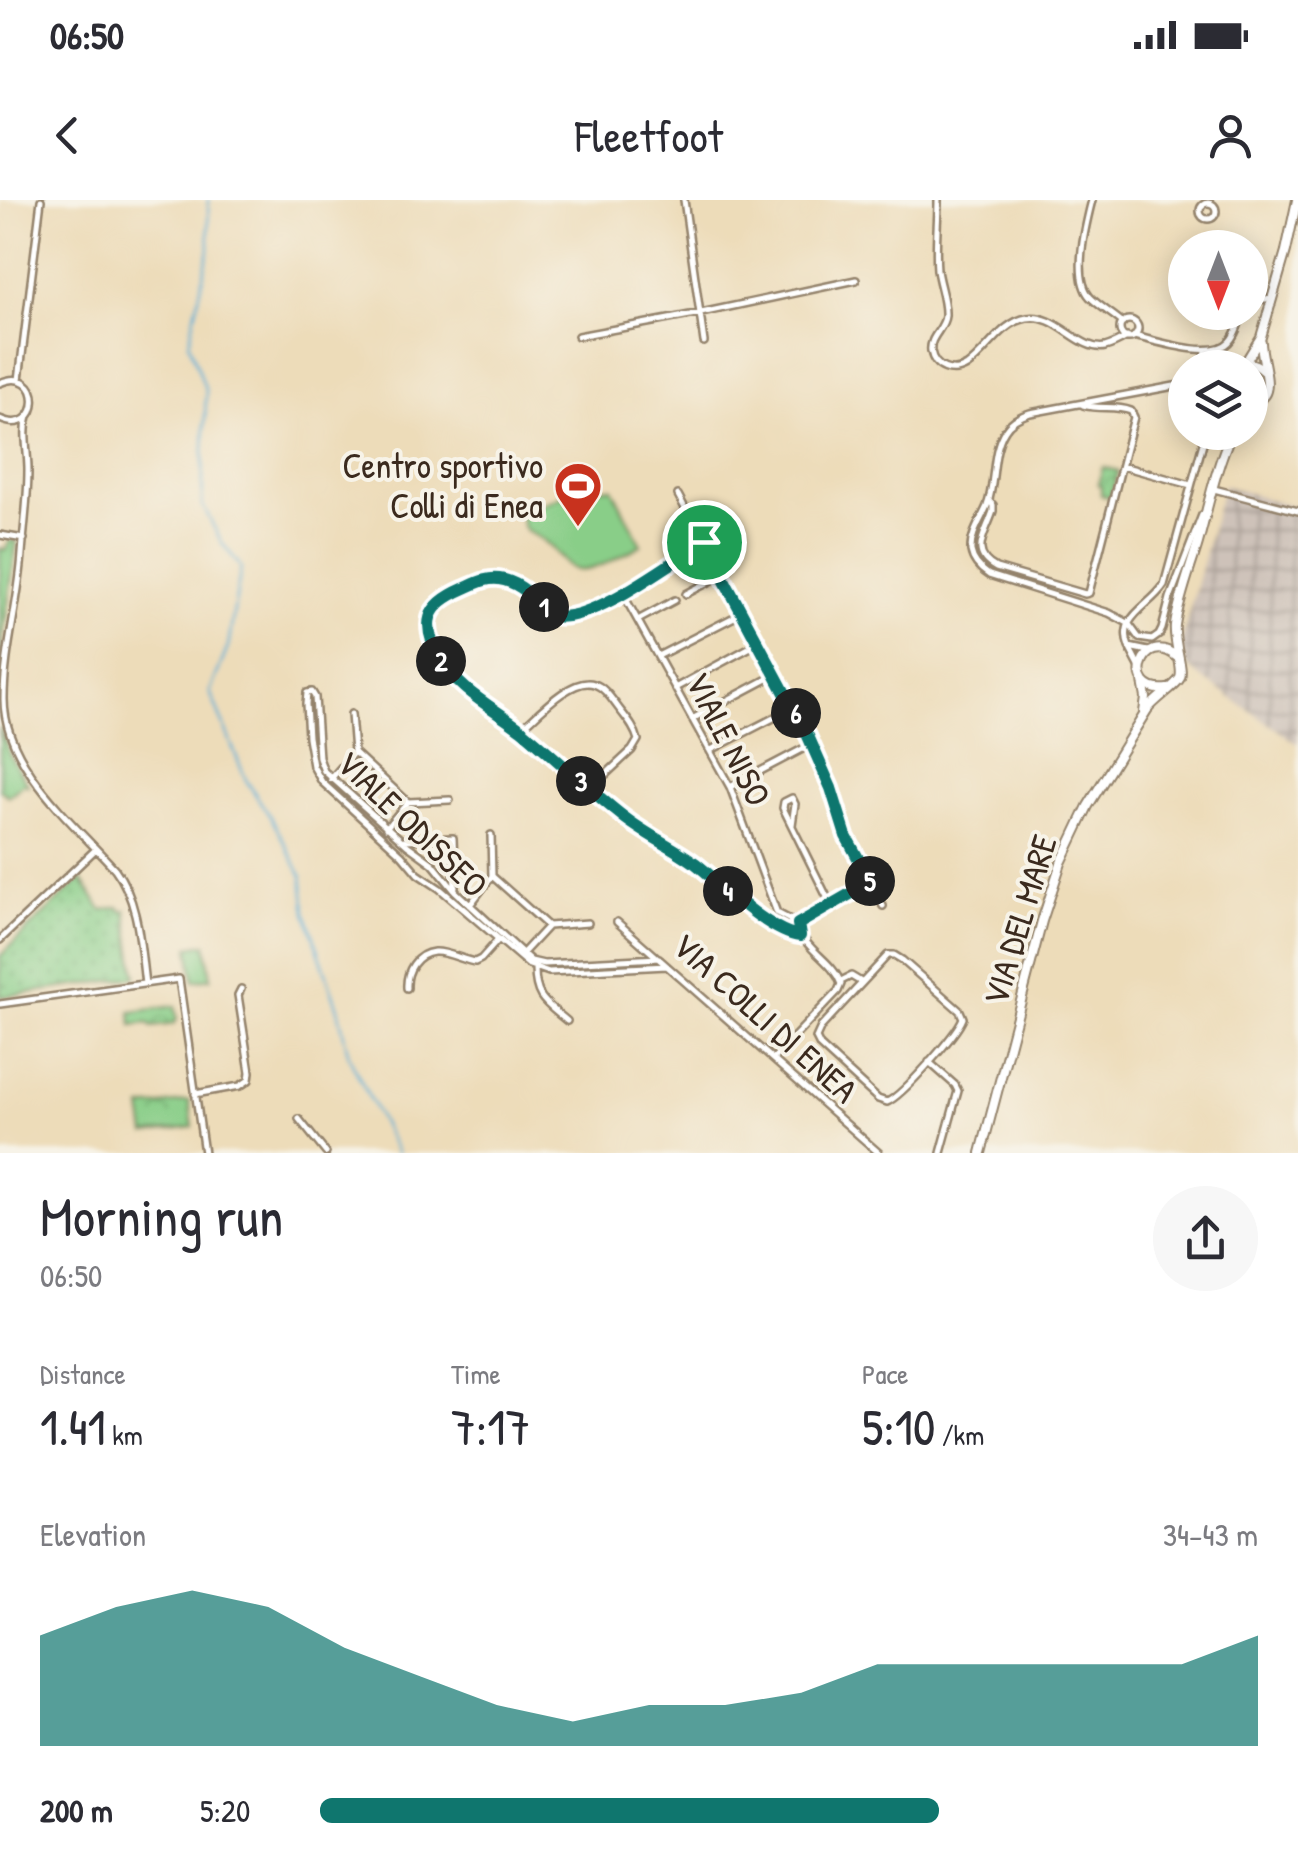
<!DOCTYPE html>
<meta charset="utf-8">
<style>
body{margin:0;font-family:"Patrick Hand",sans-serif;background:#f7f7f7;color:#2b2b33;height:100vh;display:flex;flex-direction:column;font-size:38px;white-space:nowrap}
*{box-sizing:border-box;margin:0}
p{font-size:32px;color:#7c7c81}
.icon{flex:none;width:55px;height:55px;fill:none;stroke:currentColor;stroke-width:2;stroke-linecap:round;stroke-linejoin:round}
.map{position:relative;height:953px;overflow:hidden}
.details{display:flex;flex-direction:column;background:#fff;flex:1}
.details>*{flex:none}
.needle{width:65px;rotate:180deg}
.tools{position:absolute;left:1168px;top:30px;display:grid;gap:20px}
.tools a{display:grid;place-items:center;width:100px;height:100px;border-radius:50%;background:#fff;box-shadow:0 5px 25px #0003;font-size:50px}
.pin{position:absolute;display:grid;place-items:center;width:85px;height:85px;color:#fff;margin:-42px;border:5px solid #fff;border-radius:50%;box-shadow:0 2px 10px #0007}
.km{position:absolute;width:50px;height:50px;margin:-25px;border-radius:50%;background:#222;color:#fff;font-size:28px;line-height:50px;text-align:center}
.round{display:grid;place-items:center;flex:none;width:105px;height:105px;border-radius:52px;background:#f7f7f7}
.headline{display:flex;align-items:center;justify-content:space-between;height:170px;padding:0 40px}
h1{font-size:55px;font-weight:600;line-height:75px}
.figures{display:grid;grid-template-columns:repeat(3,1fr);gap:15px;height:170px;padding:10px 40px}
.figures div{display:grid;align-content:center}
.figures b{font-size:50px;font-weight:600}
.figures small{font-size:28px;font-weight:400}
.figures p{font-size:28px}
.chart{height:280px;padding:20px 40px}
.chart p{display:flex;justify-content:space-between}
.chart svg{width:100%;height:180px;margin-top:10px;fill:#0f766e;opacity:.7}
ul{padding:0 40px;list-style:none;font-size:32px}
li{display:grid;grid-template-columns:160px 120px 1fr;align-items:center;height:75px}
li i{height:25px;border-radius:12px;background:#0f766e}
.status{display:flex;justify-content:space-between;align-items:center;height:70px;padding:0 50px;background:#fff;direction:ltr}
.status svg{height:28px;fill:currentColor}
header{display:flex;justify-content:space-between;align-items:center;height:130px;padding:0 40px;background:#fff;font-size:45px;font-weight:600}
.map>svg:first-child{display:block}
.industrial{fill:url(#industrial-grid)}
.grass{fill:#89ce88;stroke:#627c53;stroke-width:2.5}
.park{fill:url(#park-crowns);stroke:#627c53;stroke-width:2.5}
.garden{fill:url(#garden-dots);stroke:#627c53;stroke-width:2.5}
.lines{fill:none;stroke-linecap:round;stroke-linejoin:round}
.stream{stroke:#5bafd6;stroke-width:2.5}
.street-casing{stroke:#94836c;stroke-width:10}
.secondary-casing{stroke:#94836c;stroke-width:12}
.street{stroke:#fff;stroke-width:5}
.secondary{stroke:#fff;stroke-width:8}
.route-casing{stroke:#fff;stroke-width:20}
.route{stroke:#0f766e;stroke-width:12}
.labels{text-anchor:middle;stroke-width:8;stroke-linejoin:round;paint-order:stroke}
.poi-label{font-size:35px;fill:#3b2a1e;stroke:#f7f3e8;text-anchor:end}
.street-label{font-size:35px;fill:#3b2a1e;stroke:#f7f3e8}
</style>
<div class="status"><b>06:50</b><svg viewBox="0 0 49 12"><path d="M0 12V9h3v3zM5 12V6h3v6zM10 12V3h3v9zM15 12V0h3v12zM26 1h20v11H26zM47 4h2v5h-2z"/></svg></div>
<header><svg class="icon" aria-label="back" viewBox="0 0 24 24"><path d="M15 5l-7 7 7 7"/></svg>Fleetfoot<svg class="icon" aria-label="person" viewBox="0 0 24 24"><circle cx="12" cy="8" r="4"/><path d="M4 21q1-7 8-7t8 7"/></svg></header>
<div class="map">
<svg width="1298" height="953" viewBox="0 0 1298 953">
<defs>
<pattern id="industrial-grid" width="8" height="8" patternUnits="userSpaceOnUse" patternTransform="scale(2.5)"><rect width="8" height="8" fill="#cec2b9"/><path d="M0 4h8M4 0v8" fill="none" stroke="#a89e96"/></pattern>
<pattern id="park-crowns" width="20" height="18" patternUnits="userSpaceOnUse" patternTransform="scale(2.5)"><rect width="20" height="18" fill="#89ce88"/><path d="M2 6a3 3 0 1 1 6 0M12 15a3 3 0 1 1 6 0" fill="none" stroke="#77b175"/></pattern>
<pattern id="garden-dots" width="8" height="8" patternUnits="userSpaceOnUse" patternTransform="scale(2.5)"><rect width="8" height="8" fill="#89ce88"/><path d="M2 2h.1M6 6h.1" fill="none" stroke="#77b175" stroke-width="1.8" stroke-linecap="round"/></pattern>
</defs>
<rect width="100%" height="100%" fill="#f7f3e8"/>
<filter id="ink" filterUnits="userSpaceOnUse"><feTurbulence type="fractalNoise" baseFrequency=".01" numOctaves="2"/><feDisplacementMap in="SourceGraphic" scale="20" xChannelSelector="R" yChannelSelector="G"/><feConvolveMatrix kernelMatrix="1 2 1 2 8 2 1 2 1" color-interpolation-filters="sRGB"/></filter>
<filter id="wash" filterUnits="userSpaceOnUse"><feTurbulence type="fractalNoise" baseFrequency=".0048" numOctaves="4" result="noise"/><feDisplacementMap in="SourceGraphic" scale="40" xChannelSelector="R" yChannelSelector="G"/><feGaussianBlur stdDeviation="2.25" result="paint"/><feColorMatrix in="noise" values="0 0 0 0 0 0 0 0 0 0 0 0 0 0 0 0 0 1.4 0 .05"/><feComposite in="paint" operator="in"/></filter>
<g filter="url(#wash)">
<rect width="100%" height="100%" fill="#eddcb9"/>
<!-- industrial -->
<path class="industrial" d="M1223 285 1298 308V544L1198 475 1187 465 1180 446Z"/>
<!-- grass -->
<path class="grass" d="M583 287 612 288 641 345C626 353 589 376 574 369 562 363 555 348 544 341 529 330 522 335 521 313Z
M10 340 17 341 0 457V348L5 350Z
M0 527 10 556 28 585 23 584 9 596 0 590Z
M206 744 211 778 194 781 189 747Z"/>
<!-- park -->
<path class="park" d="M1103 267 1118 271 1111 296 1109 297 1101 295V286L1098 284Z
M175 806 177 819 173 824 152 827 148 823 132 825 131 812Z
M189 901 193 927 146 934 142 908Z"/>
<!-- garden -->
<path class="garden" d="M81 679 102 710 119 707 121 711 126 710 136 777 0 797V756Z"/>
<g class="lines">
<!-- stream -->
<path class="stream" d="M208 0 209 50 189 143 206 191 202 304 222 343 241 367 228 447 210 492 246 580 273 621 302 676 306 713 338 809 349 857 397 953"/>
</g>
</g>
<g filter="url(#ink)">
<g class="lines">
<!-- street casing -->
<g class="street-casing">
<path id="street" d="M684 0 704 142
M938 0C938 23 935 47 937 70 939 85 946 101 945 116 944 129 929 137 931 151 934 169 953 175 967 166 987 152 1002 122 1027 118 1056 112 1080 152 1105 147 1113 145 1120 141 1127 137
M1092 0C1086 24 1072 77 1090 97 1100 107 1113 114 1123 123
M1200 11a8 8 0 1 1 16 0a8 8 0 1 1-16 0Z
M1250 104 1258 100 1272 98
M1120 129a9 9 0 1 1 18 0a9 9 0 1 1-18 0Z
M578 136 701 113 856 80
M1134 136C1156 141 1213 160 1229 142 1237 134 1239 122 1243 112
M1206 151 1205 158 1208 168
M19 180 41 0
M0 183C45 163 44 239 0 219
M1185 184 1030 213C1020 216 1011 220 1005 230 991 252 996 282 987 306 981 320 970 335 971 351 973 362 980 369 989 375L1109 413 1128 423 1139 438 1152 440 1159 435 1162 429 1170 398 1202 315
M28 216C23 234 28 251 28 270 28 298 24 326 22 354 19 402 4 451 4 499 4 566 73 622 115 669 139 701 140 745 145 784
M1122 266 1191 285
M1214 289 1298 311
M678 295 703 342
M989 301 993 305V311C986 334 968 353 996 368L1085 394 1089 393 1134 217 1131 211C1115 205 1099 210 1083 205
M0 335 24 339
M623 394 730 587 777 713
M686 394 722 375
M638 420 675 400
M1129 447C1117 416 1150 407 1164 385L1206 232
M658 456 742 413
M1140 468 1129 447 1148 451
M675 488 758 443
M692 519 775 475
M521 529C536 516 572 476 594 484 604 487 611 498 617 506 625 517 635 527 638 540L632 550 590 589
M711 550 793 508
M354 552 408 602
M331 579 354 552 351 514
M730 587 812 544
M792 625 795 604 792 598 784 602 783 608 831 705
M386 628 408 602 450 600
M491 635 492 676 548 726
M404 640 453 638 455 688
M470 705 492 676
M617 722 879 953
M798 724 871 682
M800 736C767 732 723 684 695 663 673 647 647 635 625 618 589 590 556 558 521 529 494 508 458 490 441 460 420 424 426 405 463 389 475 384 487 377 499 379 525 383 535 402 554 416 590 424 672 362 703 342L808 536 831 587 848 642 883 706
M0 740 96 649
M523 753 548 726 588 723
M888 755H894L902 760 960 811 963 818C957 834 902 896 887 902L878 899 820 846 816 838 821 827Z
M659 758 544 764 531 761 455 691 433 664 407 645 324 571 319 558 315 497 312 492 307 493 306 504 308 537 313 566 322 582 402 655 418 674 439 688 529 765 549 772 667 766
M535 769C535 799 546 803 567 821
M841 781 851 776 861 782
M407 788C406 771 416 754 434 752 447 751 462 760 475 762L481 759 498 740
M0 804 179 779 204 953
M773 859 838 791 841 784C833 760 803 750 798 724L777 713
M929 862 955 885 958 891 941 953
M195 894 240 886 249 880 250 872 238 795 241 789
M299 919 326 953"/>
</g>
<!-- secondary casing -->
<g class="secondary-casing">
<path id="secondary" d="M1245 163 1261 137 1286 51 1297 0
M1234 168C1245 161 1255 162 1264 171
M1250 207C1255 203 1260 200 1264 195 1272 185 1261 157 1261 142
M1143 481 1146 498 1144 512
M1167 489C1121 494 1142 427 1177 457
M981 953 1042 721 1061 663 1088 606 1147 510C1155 499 1176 486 1180 478 1184 468 1173 442 1175 425 1179 398 1190 370 1198 343 1208 307 1216 266 1232 232"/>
</g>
<!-- street -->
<use href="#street" class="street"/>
<!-- secondary -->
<use href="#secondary" class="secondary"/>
</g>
</g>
<g class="lines" filter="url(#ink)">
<!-- route casing -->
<g class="route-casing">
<path id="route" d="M704 342 808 536 831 588 846 636 871 682 798 724 800 736C768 732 722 684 695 663 673 647 647 635 625 618 589 590 556 558 521 529 494 508 458 490 441 460 420 424 426 405 463 389 475 384 487 377 499 379 525 383 535 402 554 416 591 424 671 362 704 342Z"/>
</g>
<!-- route -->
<use href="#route" class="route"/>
</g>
<!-- icons -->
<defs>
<g id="stadium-pin" transform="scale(2.5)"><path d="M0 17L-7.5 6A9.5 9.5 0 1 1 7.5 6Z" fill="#c8321e" stroke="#f7f3e8"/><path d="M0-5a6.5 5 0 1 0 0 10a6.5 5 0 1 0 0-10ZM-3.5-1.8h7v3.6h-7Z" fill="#fff"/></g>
</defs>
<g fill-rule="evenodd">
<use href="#stadium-pin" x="578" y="286"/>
</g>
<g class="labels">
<!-- poi labels -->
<g class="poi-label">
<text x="543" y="278">Centro sportivo<tspan x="543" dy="40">Colli di Enea</tspan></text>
</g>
<!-- street labels -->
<g class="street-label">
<text transform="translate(728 539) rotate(63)" y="12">VIALE NISO</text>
<text transform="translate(412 624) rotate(44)" y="12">VIALE ODISSEO</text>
<text transform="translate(1020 720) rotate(-73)" y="12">VIA DEL MARE</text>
<text transform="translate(765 818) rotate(42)" y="12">VIA COLLI DI ENEA</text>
</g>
</g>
</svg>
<div class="tools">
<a><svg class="needle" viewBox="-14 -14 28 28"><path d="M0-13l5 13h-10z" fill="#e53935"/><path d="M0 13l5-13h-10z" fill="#7c7c81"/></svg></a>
<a><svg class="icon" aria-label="layers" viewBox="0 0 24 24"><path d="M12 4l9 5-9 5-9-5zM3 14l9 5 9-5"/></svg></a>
</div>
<div class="pin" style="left:704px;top:342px;background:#1e9e55"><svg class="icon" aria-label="arrive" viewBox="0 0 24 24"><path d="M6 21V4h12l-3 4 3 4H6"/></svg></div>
<b class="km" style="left:544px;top:407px">1</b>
<b class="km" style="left:441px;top:461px">2</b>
<b class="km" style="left:581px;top:581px">3</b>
<b class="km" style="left:728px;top:691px">4</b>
<b class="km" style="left:870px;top:681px">5</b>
<b class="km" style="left:796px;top:513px">6</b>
</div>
<section class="details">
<div class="headline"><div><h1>Morning run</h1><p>06:50</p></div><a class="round"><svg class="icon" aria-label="share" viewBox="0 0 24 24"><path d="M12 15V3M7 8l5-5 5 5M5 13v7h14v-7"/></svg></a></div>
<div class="figures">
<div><p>Distance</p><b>1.41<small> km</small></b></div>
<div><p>Time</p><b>7:17</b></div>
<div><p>Pace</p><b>5:10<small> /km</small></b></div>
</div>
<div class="chart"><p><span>Elevation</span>34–43 m</p>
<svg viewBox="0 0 160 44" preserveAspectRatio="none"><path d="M0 44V17L10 10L20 6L30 10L40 20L50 27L60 34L70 38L80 34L90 34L100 31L110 24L120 24L130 24L140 24L150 24L160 17V44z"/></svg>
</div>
<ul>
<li><b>200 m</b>5:20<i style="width:66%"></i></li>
</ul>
</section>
